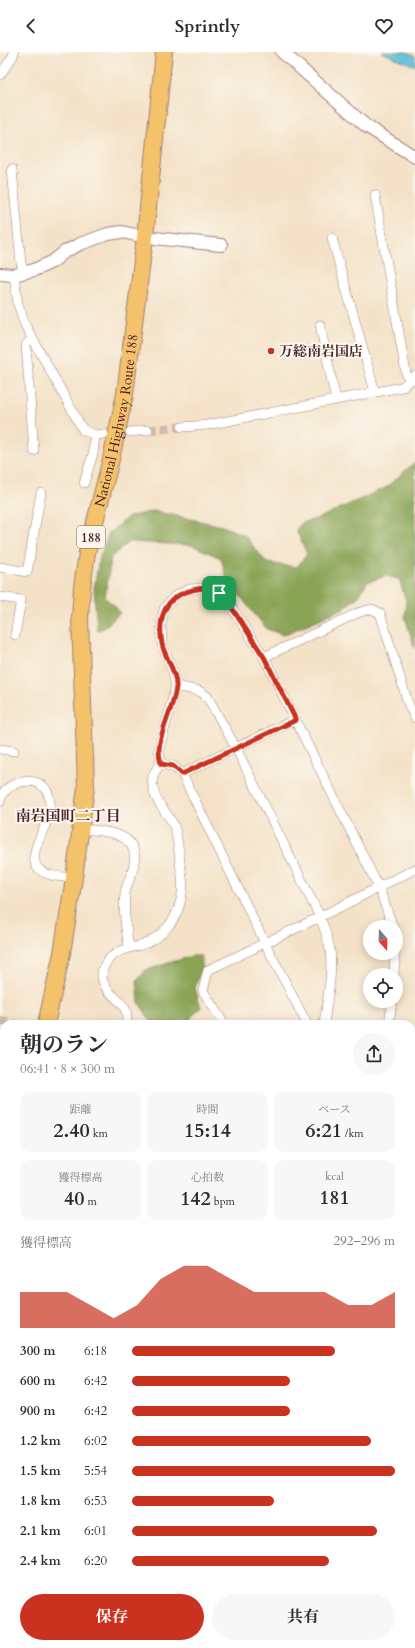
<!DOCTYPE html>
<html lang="ja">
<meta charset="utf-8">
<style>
body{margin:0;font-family:Cardo,"Noto Serif JP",serif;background:#f7f7f7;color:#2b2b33;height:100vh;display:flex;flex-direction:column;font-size:15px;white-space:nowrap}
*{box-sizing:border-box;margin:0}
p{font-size:13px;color:#7c7c81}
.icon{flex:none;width:22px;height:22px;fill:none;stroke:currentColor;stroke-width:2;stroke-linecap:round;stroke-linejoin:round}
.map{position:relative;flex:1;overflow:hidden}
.panel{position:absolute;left:0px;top:968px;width:415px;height:628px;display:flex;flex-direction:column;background:#fff;border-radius:12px 12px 0 0;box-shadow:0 2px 10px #0003}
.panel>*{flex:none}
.needle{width:26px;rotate:160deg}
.tools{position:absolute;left:363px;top:868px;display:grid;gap:8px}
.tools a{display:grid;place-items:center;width:40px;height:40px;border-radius:50%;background:#fff;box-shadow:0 2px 10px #0003;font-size:20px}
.pin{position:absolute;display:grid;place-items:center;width:34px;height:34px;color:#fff;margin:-17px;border-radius:8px;box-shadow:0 2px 6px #0006}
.round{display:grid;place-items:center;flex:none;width:42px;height:42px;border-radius:21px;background:#f7f7f7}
.headline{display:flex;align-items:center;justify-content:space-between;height:68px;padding:0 20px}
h1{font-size:22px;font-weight:700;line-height:30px}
.figures{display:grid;grid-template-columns:repeat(3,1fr);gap:6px;height:68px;padding:4px 20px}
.figures div{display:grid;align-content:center;border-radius:10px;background:#f7f7f7;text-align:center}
.figures b{font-size:20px;font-weight:700}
.figures small{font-size:11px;font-weight:400}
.figures p{font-size:11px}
.chart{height:112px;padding:8px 20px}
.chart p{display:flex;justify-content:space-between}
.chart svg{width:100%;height:72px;margin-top:4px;fill:#c8321e;opacity:.7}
.cta{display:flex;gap:8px;margin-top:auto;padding:8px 20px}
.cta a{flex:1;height:46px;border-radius:24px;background:#c8321e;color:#fff;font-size:16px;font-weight:700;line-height:46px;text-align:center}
.cta a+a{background:#f7f7f7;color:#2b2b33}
ul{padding:0 20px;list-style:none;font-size:13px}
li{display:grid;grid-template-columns:64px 48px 1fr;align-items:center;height:30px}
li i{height:10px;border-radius:5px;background:#c8321e}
header{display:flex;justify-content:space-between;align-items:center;height:52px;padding:0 20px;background:#fff;font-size:18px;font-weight:700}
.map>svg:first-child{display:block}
.green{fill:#aebc5f;stroke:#7c6e45}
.forest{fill:#8aa456;stroke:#6a6240}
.water{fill:#5cbfda;stroke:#536f82}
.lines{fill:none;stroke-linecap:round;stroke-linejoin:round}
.minor-tunnel{stroke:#d2bba9;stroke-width:9;stroke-dasharray:9 4.5;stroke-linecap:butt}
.minor-casing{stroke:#9f807a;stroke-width:10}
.tertiary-casing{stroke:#9f807a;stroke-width:14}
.trunk-casing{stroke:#9f807a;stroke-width:18}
.minor{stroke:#fff;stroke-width:9}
.tertiary{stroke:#fff;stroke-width:12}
.trunk{stroke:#f3c26a;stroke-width:16}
.route-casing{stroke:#fff;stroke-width:8}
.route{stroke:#c8321e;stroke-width:5}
.poi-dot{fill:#c8321e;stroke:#fbf7ec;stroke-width:1.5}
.labels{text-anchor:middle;stroke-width:4;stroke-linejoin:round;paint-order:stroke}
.shield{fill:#fbf7ec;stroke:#7f6065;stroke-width:1}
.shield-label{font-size:13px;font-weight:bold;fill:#4a1f2b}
.poi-label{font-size:14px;font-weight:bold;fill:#4a1f2b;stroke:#fbf7ec;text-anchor:start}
.street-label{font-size:14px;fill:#4a1f2b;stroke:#fbf7ec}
.neighbourhood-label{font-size:15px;font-weight:bold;fill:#4a1f2b;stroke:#fbf7ec}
</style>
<header><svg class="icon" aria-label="back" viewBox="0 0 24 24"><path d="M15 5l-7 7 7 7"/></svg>Sprintly<svg class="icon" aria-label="heart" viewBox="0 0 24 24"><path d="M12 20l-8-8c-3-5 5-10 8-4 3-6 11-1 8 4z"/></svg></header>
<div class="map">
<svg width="415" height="1596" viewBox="0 0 415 1596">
<rect width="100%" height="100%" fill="#fbf7ec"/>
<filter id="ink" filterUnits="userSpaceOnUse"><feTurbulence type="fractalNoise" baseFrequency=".025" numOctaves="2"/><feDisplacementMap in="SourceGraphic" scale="8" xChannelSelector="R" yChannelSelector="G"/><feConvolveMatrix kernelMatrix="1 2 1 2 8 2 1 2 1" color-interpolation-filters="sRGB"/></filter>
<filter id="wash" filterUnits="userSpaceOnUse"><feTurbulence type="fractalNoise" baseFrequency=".012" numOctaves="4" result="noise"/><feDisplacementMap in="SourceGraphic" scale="16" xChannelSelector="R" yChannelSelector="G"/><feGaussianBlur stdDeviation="0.9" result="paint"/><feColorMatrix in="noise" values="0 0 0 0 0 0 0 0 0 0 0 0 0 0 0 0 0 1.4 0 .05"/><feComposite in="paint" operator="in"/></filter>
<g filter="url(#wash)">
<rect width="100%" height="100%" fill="#f4e2c8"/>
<!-- green -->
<path class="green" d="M4 1364V1592H276L277 1596H0V1367Z"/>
<!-- forest -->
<path class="forest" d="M415 410V597L405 565 406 549 399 527 386 524 367 530 359 544 342 557 283 583 267 577 247 553 227 527 221 506 191 493 129 490 111 505 105 546 114 553 120 561 105 575 97 579 94 536 99 508 109 481 128 465 154 459 222 474 244 483 267 511 297 515 307 502 296 478 302 471 319 466 387 435Z
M192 904H202V914L195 936 201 956 191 965 189 972H153L139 951 137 929 146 918Z
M411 1201 415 1208V1491L411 1493Z
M0 1238H4V1313L0 1318Z"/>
<!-- water -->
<path class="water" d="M381 0H407L415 4V14Z"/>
</g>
<g filter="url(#ink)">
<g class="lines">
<!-- minor-tunnel -->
<path class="minor-tunnel" d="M148 378 182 375
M0 968 16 972"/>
<!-- minor casing -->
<g class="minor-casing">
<path id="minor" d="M0 23 13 4 14 0
M12 117 21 211 24 221
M375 143 406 321 410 329
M332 186 375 340
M14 223 18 252 25 273 83 378 95 383 104 382
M320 273 336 348
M32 286 26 293 34 399
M182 375 207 373 402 335 415 324
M130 380 148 378
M84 431 93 402 95 383
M0 515 27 520 41 441
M0 545 21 548 15 583
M264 605 360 560 372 557 380 561 409 654 415 666
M176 634 199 639 207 644 236 696 320 865C324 875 328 886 330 898 333 922 327 948 324 972
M0 697 14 699
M161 712 159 697 176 634 173 620 162 592 161 573 164 557 175 544 190 537 205 536 219 541 228 550 264 605 379 836 393 875
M182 722 296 667
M0 750C1 746 2 741 5 739 16 726 45 724 49 745 50 751 51 758 49 763 45 779 28 800 37 815 44 825 64 825 74 826
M81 777C103 779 139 779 134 811 133 821 127 831 125 841 123 859 126 878 129 896 155 892 176 874 181 847 184 835 182 823 180 811 179 799 178 786 174 774 169 762 157 753 154 740 151 728 152 721 161 712L173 714 182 722 265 891 307 972
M394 923 395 901
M126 972C131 955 117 949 108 938 93 919 109 901 129 896
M224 972 203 939 208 918 320 865 415 817
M389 972 392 949
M411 1017 415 1018"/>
</g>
<!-- tertiary casing -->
<g class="tertiary-casing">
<path id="tertiary" d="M282 0 366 74 415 105
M0 222 14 223 34 218 52 210 66 199 80 192 108 182 122 180 145 185 221 193"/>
</g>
<!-- trunk casing -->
<g class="trunk-casing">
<g id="trunk">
<path id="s1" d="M46 972 62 901 74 826 86 735 80 566 82 535 87 501 111 407 125 342 145 185 164 0"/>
<path d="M0 1127 4 1115"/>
</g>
</g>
<!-- minor -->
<use href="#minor" class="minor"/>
<!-- tertiary -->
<use href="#tertiary" class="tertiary"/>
<!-- trunk -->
<use href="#trunk" class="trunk"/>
</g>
</g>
<g class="lines" filter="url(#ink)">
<!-- route casing -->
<g class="route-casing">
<path id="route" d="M205 536 219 541 228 550 264 605 296 668 182 722 173 714 161 712C160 708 159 702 159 697 160 678 174 655 176 635 177 620 165 606 162 592 156 557 171 539 205 536Z"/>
</g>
<!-- route -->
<use href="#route" class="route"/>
</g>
<!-- markers -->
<circle class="poi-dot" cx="271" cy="299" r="4"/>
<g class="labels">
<!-- shield labels -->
<rect class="shield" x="77" y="474" width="28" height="22" rx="3"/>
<g class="shield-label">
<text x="91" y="490">188</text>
</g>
<!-- poi labels -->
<g class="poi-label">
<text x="279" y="304">万総南岩国店</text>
</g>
<!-- street labels -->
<g class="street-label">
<text dy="5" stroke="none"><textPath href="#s1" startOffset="611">National Highway Route 188</textPath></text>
</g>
<!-- neighbourhood labels -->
<g class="neighbourhood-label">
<text x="68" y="769">南岩国町二丁目</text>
</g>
</g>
</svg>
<div class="tools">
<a><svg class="needle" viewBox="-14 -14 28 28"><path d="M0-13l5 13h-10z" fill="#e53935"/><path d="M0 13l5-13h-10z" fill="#7c7c81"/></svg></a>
<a><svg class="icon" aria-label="locate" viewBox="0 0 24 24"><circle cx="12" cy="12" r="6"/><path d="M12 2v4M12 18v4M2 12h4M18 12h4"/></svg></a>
</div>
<div class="pin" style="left:219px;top:541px;background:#1e9e55"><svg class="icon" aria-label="arrive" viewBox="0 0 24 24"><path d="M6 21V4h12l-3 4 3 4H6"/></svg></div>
<section class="panel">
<div class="headline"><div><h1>朝のラン</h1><p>06:41 · 8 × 300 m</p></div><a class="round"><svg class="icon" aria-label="share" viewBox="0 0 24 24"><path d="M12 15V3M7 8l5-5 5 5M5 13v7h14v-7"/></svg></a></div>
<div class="figures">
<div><p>距離</p><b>2.40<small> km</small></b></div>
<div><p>時間</p><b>15:14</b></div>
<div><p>ペース</p><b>6:21<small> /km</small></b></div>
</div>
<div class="figures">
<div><p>獲得標高</p><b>40<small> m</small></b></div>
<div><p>心拍数</p><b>142<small> bpm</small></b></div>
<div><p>kcal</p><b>181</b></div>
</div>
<div class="chart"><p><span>獲得標高</span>292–296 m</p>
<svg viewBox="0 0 160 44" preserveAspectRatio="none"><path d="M0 44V22L10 22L20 22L30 30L40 38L50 30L60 14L70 6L80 6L90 14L100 22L110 22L120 22L130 22L140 30L150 30L160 22V44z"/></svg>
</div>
<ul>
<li><b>300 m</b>6:18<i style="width:77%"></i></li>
<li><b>600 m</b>6:42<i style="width:60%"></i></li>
<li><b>900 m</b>6:42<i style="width:60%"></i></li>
<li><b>1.2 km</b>6:02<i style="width:91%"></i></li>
<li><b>1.5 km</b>5:54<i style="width:100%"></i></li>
<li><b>1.8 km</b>6:53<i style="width:54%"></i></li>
<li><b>2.1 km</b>6:01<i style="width:93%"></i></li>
<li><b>2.4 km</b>6:20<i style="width:75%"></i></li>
</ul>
<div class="cta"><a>保存</a><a>共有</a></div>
</section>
</div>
